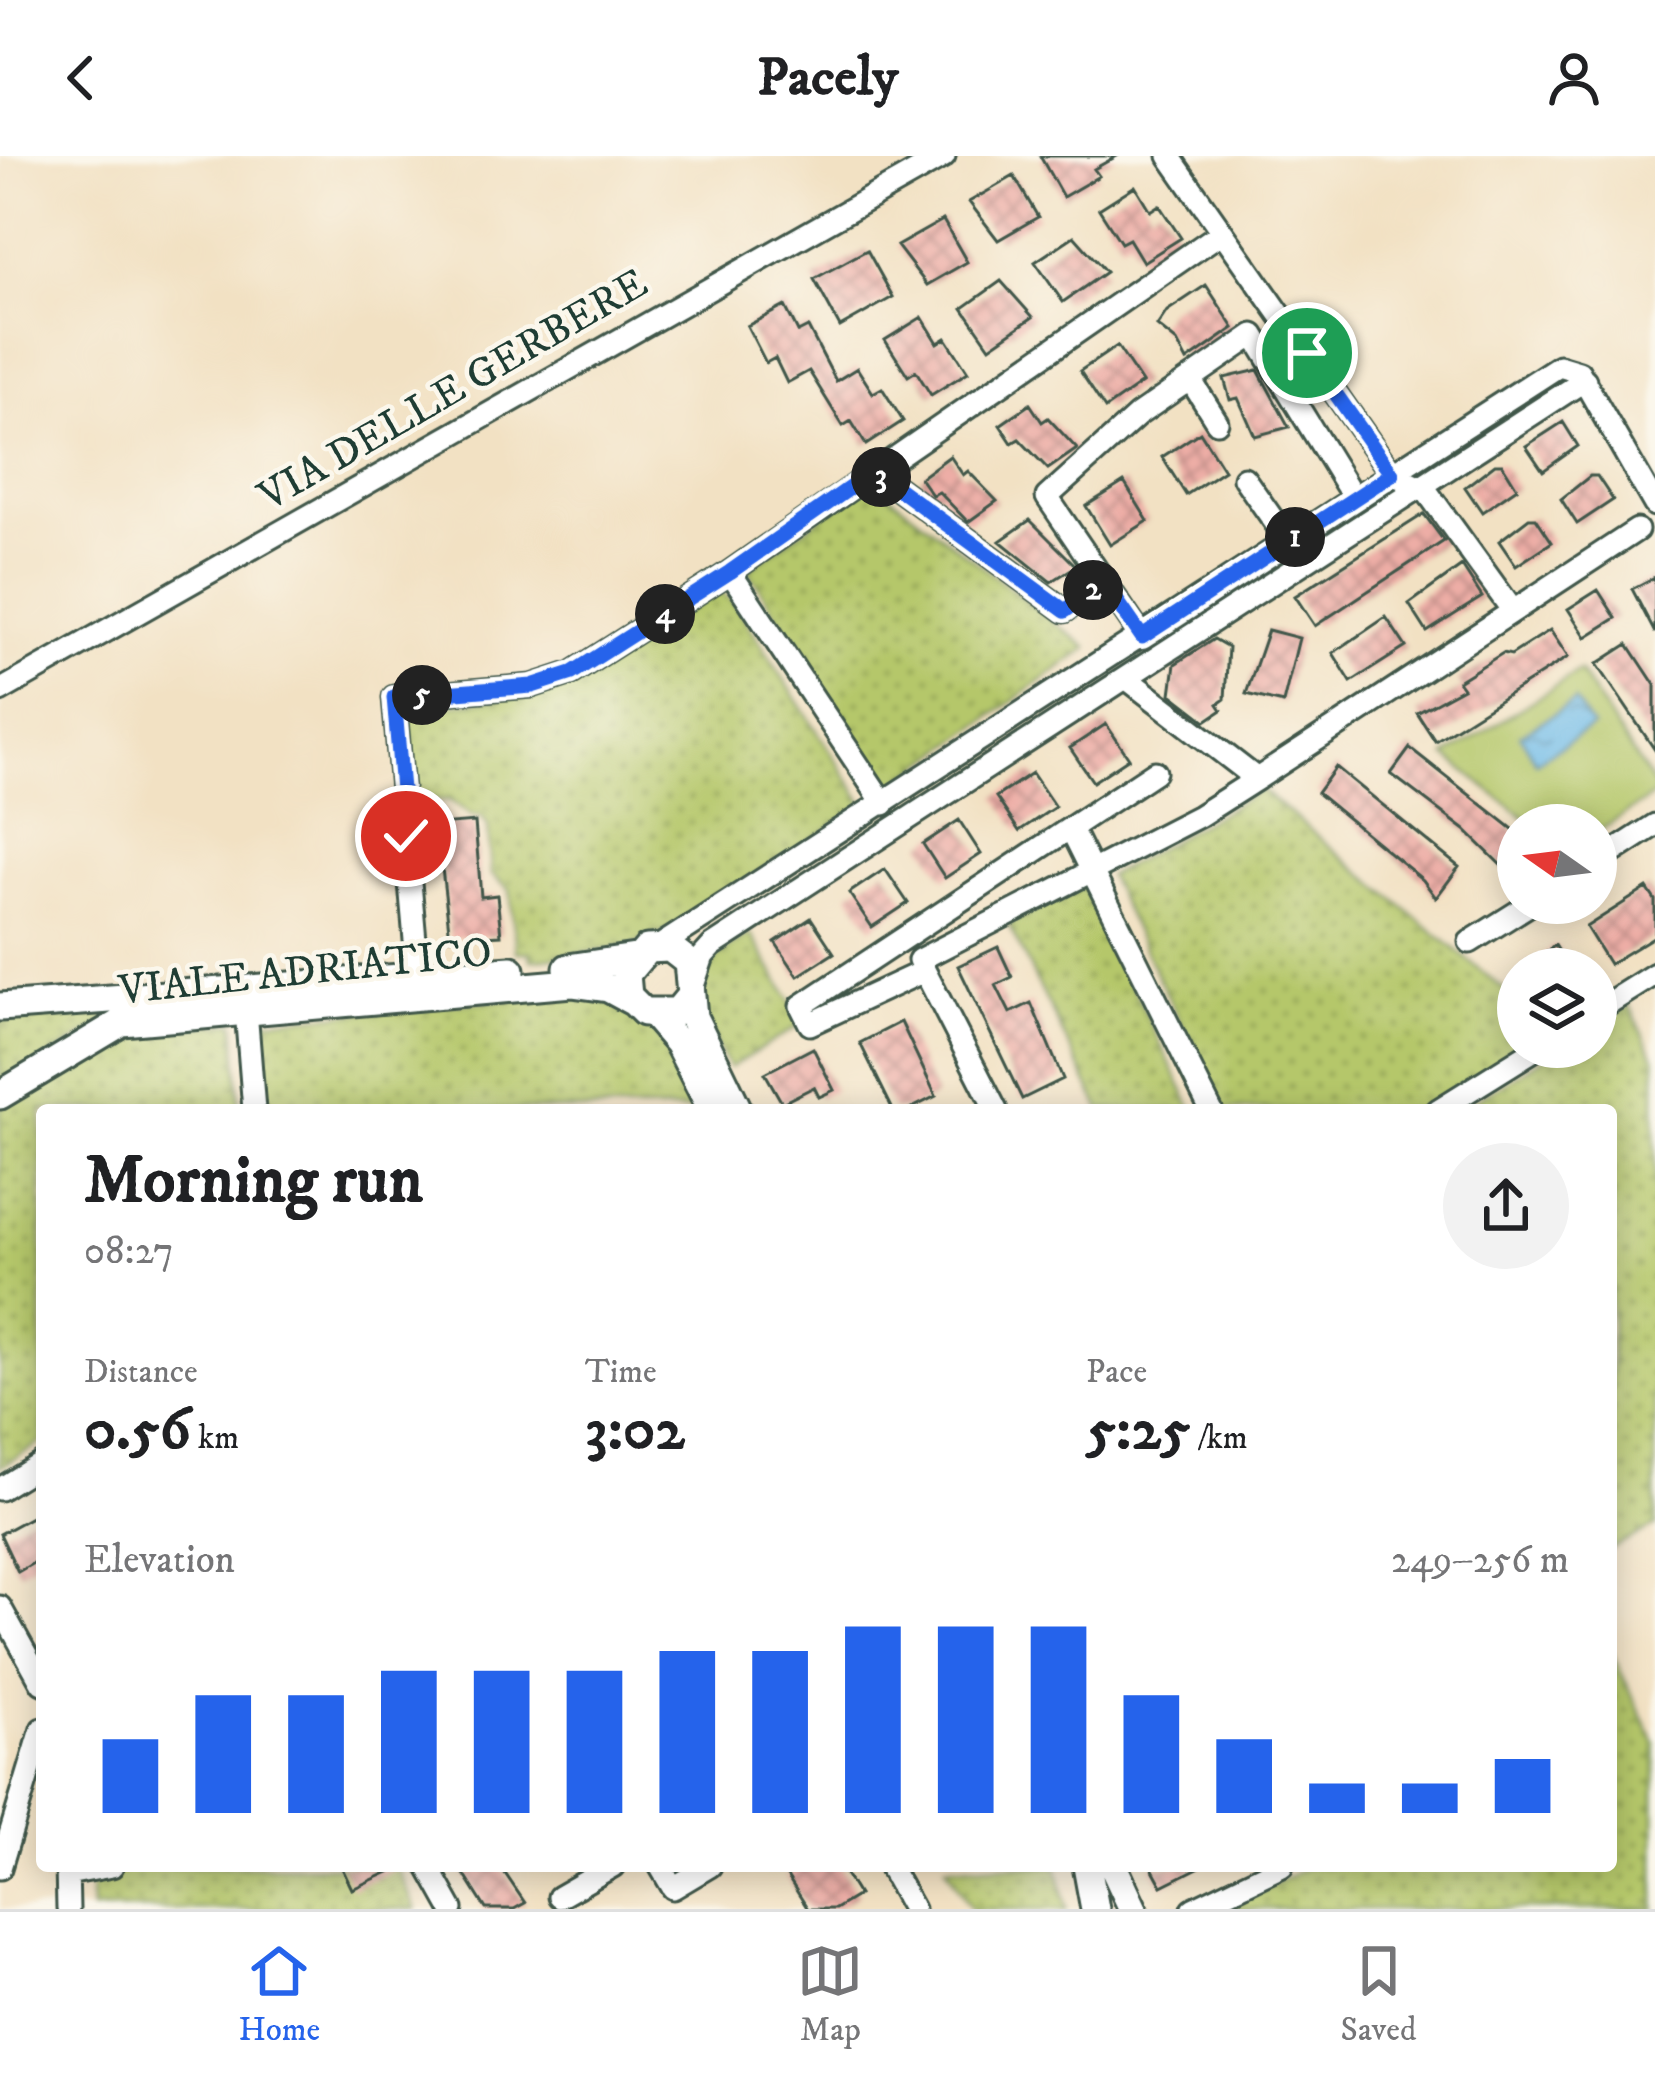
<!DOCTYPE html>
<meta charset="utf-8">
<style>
body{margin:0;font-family:"IM FELL DW Pica",serif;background:#f2f2f2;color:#202124;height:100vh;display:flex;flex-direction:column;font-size:45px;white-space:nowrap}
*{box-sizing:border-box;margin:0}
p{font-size:39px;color:#757577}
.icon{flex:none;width:66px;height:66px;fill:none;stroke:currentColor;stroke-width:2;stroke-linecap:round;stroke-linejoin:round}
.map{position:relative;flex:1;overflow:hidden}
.drawer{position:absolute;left:36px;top:948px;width:1581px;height:768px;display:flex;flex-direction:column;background:#fff;border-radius:12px;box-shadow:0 6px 30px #0003}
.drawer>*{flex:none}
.needle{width:78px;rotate:284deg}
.buttons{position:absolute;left:1497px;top:648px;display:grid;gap:24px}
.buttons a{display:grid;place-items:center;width:120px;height:120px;border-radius:50%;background:#fff;box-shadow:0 6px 30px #0003;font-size:60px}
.pin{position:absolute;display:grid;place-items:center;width:102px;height:102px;color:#fff;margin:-51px;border:6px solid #fff;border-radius:50%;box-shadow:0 3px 12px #0007}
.km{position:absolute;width:60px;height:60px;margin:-30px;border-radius:50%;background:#222;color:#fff;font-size:33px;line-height:60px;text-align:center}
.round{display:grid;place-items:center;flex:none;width:126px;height:126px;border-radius:63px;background:#f2f2f2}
.headline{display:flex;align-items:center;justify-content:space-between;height:204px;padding:0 48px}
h1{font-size:66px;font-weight:700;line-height:90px}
.stats{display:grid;grid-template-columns:repeat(3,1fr);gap:18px;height:204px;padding:12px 48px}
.stats div{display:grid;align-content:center}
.stats b{font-size:60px;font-weight:700}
.stats small{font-size:33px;font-weight:400}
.stats p{font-size:33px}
.chart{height:336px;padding:24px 48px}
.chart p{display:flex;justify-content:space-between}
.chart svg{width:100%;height:216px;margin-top:12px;stroke:#2563eb;stroke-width:6}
header{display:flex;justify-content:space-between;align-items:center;height:156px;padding:0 48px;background:#fff;font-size:54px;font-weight:700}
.menu{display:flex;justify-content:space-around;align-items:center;height:168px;border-top:3px solid #e0e0e0;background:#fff;font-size:33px;color:#757577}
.menu a{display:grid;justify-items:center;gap:6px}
.menu .active{color:#2563eb}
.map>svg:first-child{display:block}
.grass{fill:url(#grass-dots);stroke:#6a824f;stroke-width:3}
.garden{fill:#b5c76a;stroke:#6a824f;stroke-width:3}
.water{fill:url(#water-ripples);stroke:#477c8e;stroke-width:3}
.building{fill:url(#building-cross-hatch)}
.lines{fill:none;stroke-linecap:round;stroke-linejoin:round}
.minor-casing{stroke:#3f5649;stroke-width:27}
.tertiary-casing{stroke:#3f5649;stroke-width:33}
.minor{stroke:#fff;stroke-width:21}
.tertiary{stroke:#fff;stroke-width:27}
.route-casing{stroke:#fff;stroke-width:24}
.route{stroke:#2563eb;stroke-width:15}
.labels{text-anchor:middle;stroke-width:9;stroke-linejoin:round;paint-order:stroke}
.street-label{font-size:42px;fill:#1f3d34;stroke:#fbf7ec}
</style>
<header><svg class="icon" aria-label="back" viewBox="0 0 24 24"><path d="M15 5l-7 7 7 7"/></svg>Pacely<svg class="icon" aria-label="person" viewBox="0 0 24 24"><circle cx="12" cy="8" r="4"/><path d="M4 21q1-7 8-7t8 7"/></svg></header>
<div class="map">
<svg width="1655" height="1753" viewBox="0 0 1655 1753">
<defs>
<pattern id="grass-dots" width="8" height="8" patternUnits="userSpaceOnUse" patternTransform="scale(3)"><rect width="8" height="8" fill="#b5c76a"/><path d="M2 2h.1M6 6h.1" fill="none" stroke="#93a358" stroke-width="1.8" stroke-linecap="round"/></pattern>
<pattern id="water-ripples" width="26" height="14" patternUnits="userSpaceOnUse" patternTransform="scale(3)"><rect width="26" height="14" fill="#6fbbe8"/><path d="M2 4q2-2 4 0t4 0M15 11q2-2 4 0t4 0" fill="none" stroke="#5b99bd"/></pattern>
<pattern id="building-cross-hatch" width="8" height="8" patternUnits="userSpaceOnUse" patternTransform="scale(3)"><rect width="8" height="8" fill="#edada6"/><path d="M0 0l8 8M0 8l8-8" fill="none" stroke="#bf8e88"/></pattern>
</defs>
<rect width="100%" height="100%" fill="#fbf7ec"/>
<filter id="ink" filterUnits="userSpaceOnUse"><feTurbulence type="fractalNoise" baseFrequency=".00833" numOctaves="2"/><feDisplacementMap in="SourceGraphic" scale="24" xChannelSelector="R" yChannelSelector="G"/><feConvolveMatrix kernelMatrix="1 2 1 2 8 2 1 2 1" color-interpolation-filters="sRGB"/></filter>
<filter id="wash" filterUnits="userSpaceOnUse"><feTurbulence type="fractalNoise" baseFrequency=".004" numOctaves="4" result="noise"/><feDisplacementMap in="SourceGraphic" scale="48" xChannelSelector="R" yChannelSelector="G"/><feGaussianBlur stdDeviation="2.7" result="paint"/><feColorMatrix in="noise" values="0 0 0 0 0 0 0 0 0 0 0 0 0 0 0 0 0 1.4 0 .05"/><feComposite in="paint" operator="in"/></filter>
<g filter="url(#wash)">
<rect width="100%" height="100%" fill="#f2e1c3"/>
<!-- grass -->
<path class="grass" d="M871 325 1088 492 888 633 748 414Z
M719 436 734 446 865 649 672 773 631 790 531 804 530 796H516L510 734 491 718 488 670 481 660H472L449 644 414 646 407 555 551 535Z
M1261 634 1518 845V891H1523L1420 954H1224L1108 720Z
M1083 731 1193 954H1101L1008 768Z
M751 778 803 867 729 912C694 853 682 814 751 778Z
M576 838C654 853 668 888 700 954H262L256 865Z
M1629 849 1655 902V1370L1611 1393V954H1460L1561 891H1596V869Z
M120 858 0 931V864Z
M235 866 240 954H42V1286L0 1311V952L110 881Z
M1611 1496 1655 1587V1753H1224L1310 1710H1611Z
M142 1710H396L416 1753H92L90 1724 102 1716Z
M946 1710H1057L1067 1753H972Z"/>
<!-- garden -->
<path class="garden" d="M1579 515 1655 632V639L1596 677V669H1534L1446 600Z"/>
<!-- water -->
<path class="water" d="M1575 545 1592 571 1536 606 1520 579Z"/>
<g id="blocks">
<!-- building -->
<path class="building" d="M1040 0H1117L1094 13 1099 20 1063 41Z
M1014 20 1038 61 998 84 969 46Z
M1135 30 1150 55 1159 49 1181 82 1143 106 1129 83 1121 87 1099 53Z
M943 64 967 106 927 129 897 90Z
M1074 80 1106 116 1063 146 1035 106Z
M867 94 893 141 840 171 814 123Z
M1001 125 1033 161 990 191 963 152Z
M1206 129 1234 172 1187 205 1177 186 1157 170 1167 155Z
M785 150 798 176 808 171 836 225 857 212 873 237 882 232 903 265 866 289 851 265 843 270 809 215 787 227 775 202 766 207 747 170Z
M922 161 938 187 946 182 968 216 931 239 916 215 908 220 885 184Z
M1117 190 1142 227 1105 253 1080 215Z
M1258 214 1289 271 1255 280 1238 242 1230 244 1224 222Z
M1030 248 1042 266 1048 262 1077 293 1048 313 1019 283 1012 287 1000 269Z
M1563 266 1578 290 1543 315 1526 290Z
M1200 276 1224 314 1186 339 1162 301Z
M950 300 963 319 968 315 997 345 968 366 939 336 932 339 920 322Z
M1495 308H1502L1517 332 1482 356 1465 331Z
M1590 320H1597L1613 344 1577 368 1561 343Z
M1124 326 1148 365 1110 389 1086 350Z
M1424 358 1444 385 1315 470 1295 440Z
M1529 362H1536L1552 386 1516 410 1499 385Z
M1030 364 1076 410 1051 426 1000 385Z
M1462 410 1482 441 1427 476 1409 448Z
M1655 421V477L1632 433Z
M1598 434 1616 462 1586 481 1568 453Z
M1386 461 1406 491 1351 526 1333 497Z
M1268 474 1299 482 1283 547 1246 538Z
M1550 474 1568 501 1435 585 1417 557 1463 532 1458 525 1503 497 1511 499Z
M1214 483 1228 491 1225 543 1218 548 1222 554 1206 565 1171 538 1175 508Z
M1628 488 1655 529V594L1597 508Z
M1106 568 1129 602 1093 626 1070 592Z
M1410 592 1518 677V710L1511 719 1465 674 1391 618Z
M1336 611 1459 711 1436 742 1423 724 1317 637Z
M1032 617 1055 651 1019 675 996 641Z
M959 664 981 698 945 722 923 688Z
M475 666 481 741 497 739 501 779 450 782 437 669Z
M885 713 908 747 872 771 849 737Z
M1647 732 1655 744V780L1609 808 1586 771Z
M811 762 834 797 798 820 775 786Z
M1555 789 1570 813H1521L1540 802Z
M998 791 1012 821 996 829 1010 857 1031 847 1063 923 1022 943 958 810Z
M901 866 936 940 908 954H893L860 887Z
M813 892 834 934 819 941 814 931 782 947 765 917Z
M33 1360 42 1376V1402L18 1416 0 1378Z
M341 1710H402L352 1733Z
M459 1710H500L525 1747 514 1753H486Z
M803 1710H840L858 1739 835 1753H808L787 1720Z
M1151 1710H1202L1162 1730Z"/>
</g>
</g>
<g filter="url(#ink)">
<use href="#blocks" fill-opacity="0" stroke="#3f5649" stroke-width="3"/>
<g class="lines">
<!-- minor casing -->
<g class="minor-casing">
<path id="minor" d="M1169 0 1392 318 1425 333 1513 455
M1190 223 1217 266
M874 315 1065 455 1104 426
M1244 322 1288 385
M730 416 884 648
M1142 481 1047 341 1138 259 1254 179 1354 342
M1126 522 1257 623 1637 374
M0 535 944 0
M1071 673 1211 954
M1596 707 1655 669
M1470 786 1532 747
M658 791 1559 210 1579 216 1655 349
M919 804 1199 660 1257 623
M919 804 996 954
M924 815 810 868 801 850 1155 616
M418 819 394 541 532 530 572 517 730 416 1222 76
M694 827 703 800 712 790 1585 224
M246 854 254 954
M1596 855 1655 818
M1438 954 1539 891
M0 1333 42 1307
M0 1451 42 1527
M67 1710 68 1753
M428 1710 452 1753
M660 1710 673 1732 710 1710
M889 1710 913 1753
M0 1712 42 1573
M67 1718 112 1710
M559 1741 613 1710
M1193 1753 1282 1710"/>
</g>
<!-- tertiary casing -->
<g class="tertiary-casing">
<path id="tertiary" d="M568 812 635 802
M691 839 677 856H644L628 840 626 818 647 793 670 792 688 806 693 861 738 954
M0 851 511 814
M655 860 678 887 712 954
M0 939 122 866 572 827 608 832 632 845
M1087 1710 1095 1753
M1113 1710 1133 1753"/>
</g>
<!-- minor -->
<use href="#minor" class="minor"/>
<!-- tertiary -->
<use href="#tertiary" class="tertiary"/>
</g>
</g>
<g class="lines" filter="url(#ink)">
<!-- route casing -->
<g class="route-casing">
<path id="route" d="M406 680 394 541 532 530 572 517 730 416 874 315 1065 455 1104 426 1142 481 1392 318 1307 197"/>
</g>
<!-- route -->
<use href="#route" class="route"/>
</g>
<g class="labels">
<!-- street labels -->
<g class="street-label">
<text transform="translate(452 232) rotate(-30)" y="15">VIA DELLE GERBERE</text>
<text transform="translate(305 813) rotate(-6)" y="15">VIALE ADRIATICO</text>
</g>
</g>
</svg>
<div class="buttons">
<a><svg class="needle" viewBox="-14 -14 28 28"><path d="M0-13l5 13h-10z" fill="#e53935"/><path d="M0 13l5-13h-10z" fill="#757577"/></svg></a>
<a><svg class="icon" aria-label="layers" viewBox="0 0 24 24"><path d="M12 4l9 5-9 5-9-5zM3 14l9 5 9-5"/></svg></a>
</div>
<div class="pin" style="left:1307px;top:197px;background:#1e9e55"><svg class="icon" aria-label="arrive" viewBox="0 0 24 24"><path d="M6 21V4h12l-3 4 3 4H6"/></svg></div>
<div class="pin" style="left:406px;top:680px;background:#d93025"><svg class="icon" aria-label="check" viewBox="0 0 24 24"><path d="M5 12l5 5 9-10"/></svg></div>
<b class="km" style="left:1295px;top:381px">1</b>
<b class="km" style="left:1093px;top:434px">2</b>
<b class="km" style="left:881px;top:321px">3</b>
<b class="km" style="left:665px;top:458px">4</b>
<b class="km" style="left:422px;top:539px">5</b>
<section class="drawer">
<div class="headline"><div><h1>Morning run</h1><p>08:27</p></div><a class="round"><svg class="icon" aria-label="share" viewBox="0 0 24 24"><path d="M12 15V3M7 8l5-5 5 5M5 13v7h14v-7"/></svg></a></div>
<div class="stats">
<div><p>Distance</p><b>0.56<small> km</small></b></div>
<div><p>Time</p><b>3:02</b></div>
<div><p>Pace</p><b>5:25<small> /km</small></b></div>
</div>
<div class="chart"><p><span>Elevation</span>249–256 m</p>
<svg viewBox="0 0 160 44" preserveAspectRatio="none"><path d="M5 44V29M15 44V20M25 44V20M35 44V15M45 44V15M55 44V15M65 44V11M75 44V11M85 44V6M95 44V6M105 44V6M115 44V20M125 44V29M135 44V38M145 44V38M155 44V33"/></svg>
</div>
</section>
</div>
<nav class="menu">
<a class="active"><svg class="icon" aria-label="home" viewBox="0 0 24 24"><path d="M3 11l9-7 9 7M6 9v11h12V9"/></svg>Home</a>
<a><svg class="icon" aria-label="map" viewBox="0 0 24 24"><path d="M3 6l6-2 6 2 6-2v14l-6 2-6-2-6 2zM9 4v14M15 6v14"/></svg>Map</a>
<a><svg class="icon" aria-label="saved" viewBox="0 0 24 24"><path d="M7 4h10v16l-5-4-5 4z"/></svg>Saved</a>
</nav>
